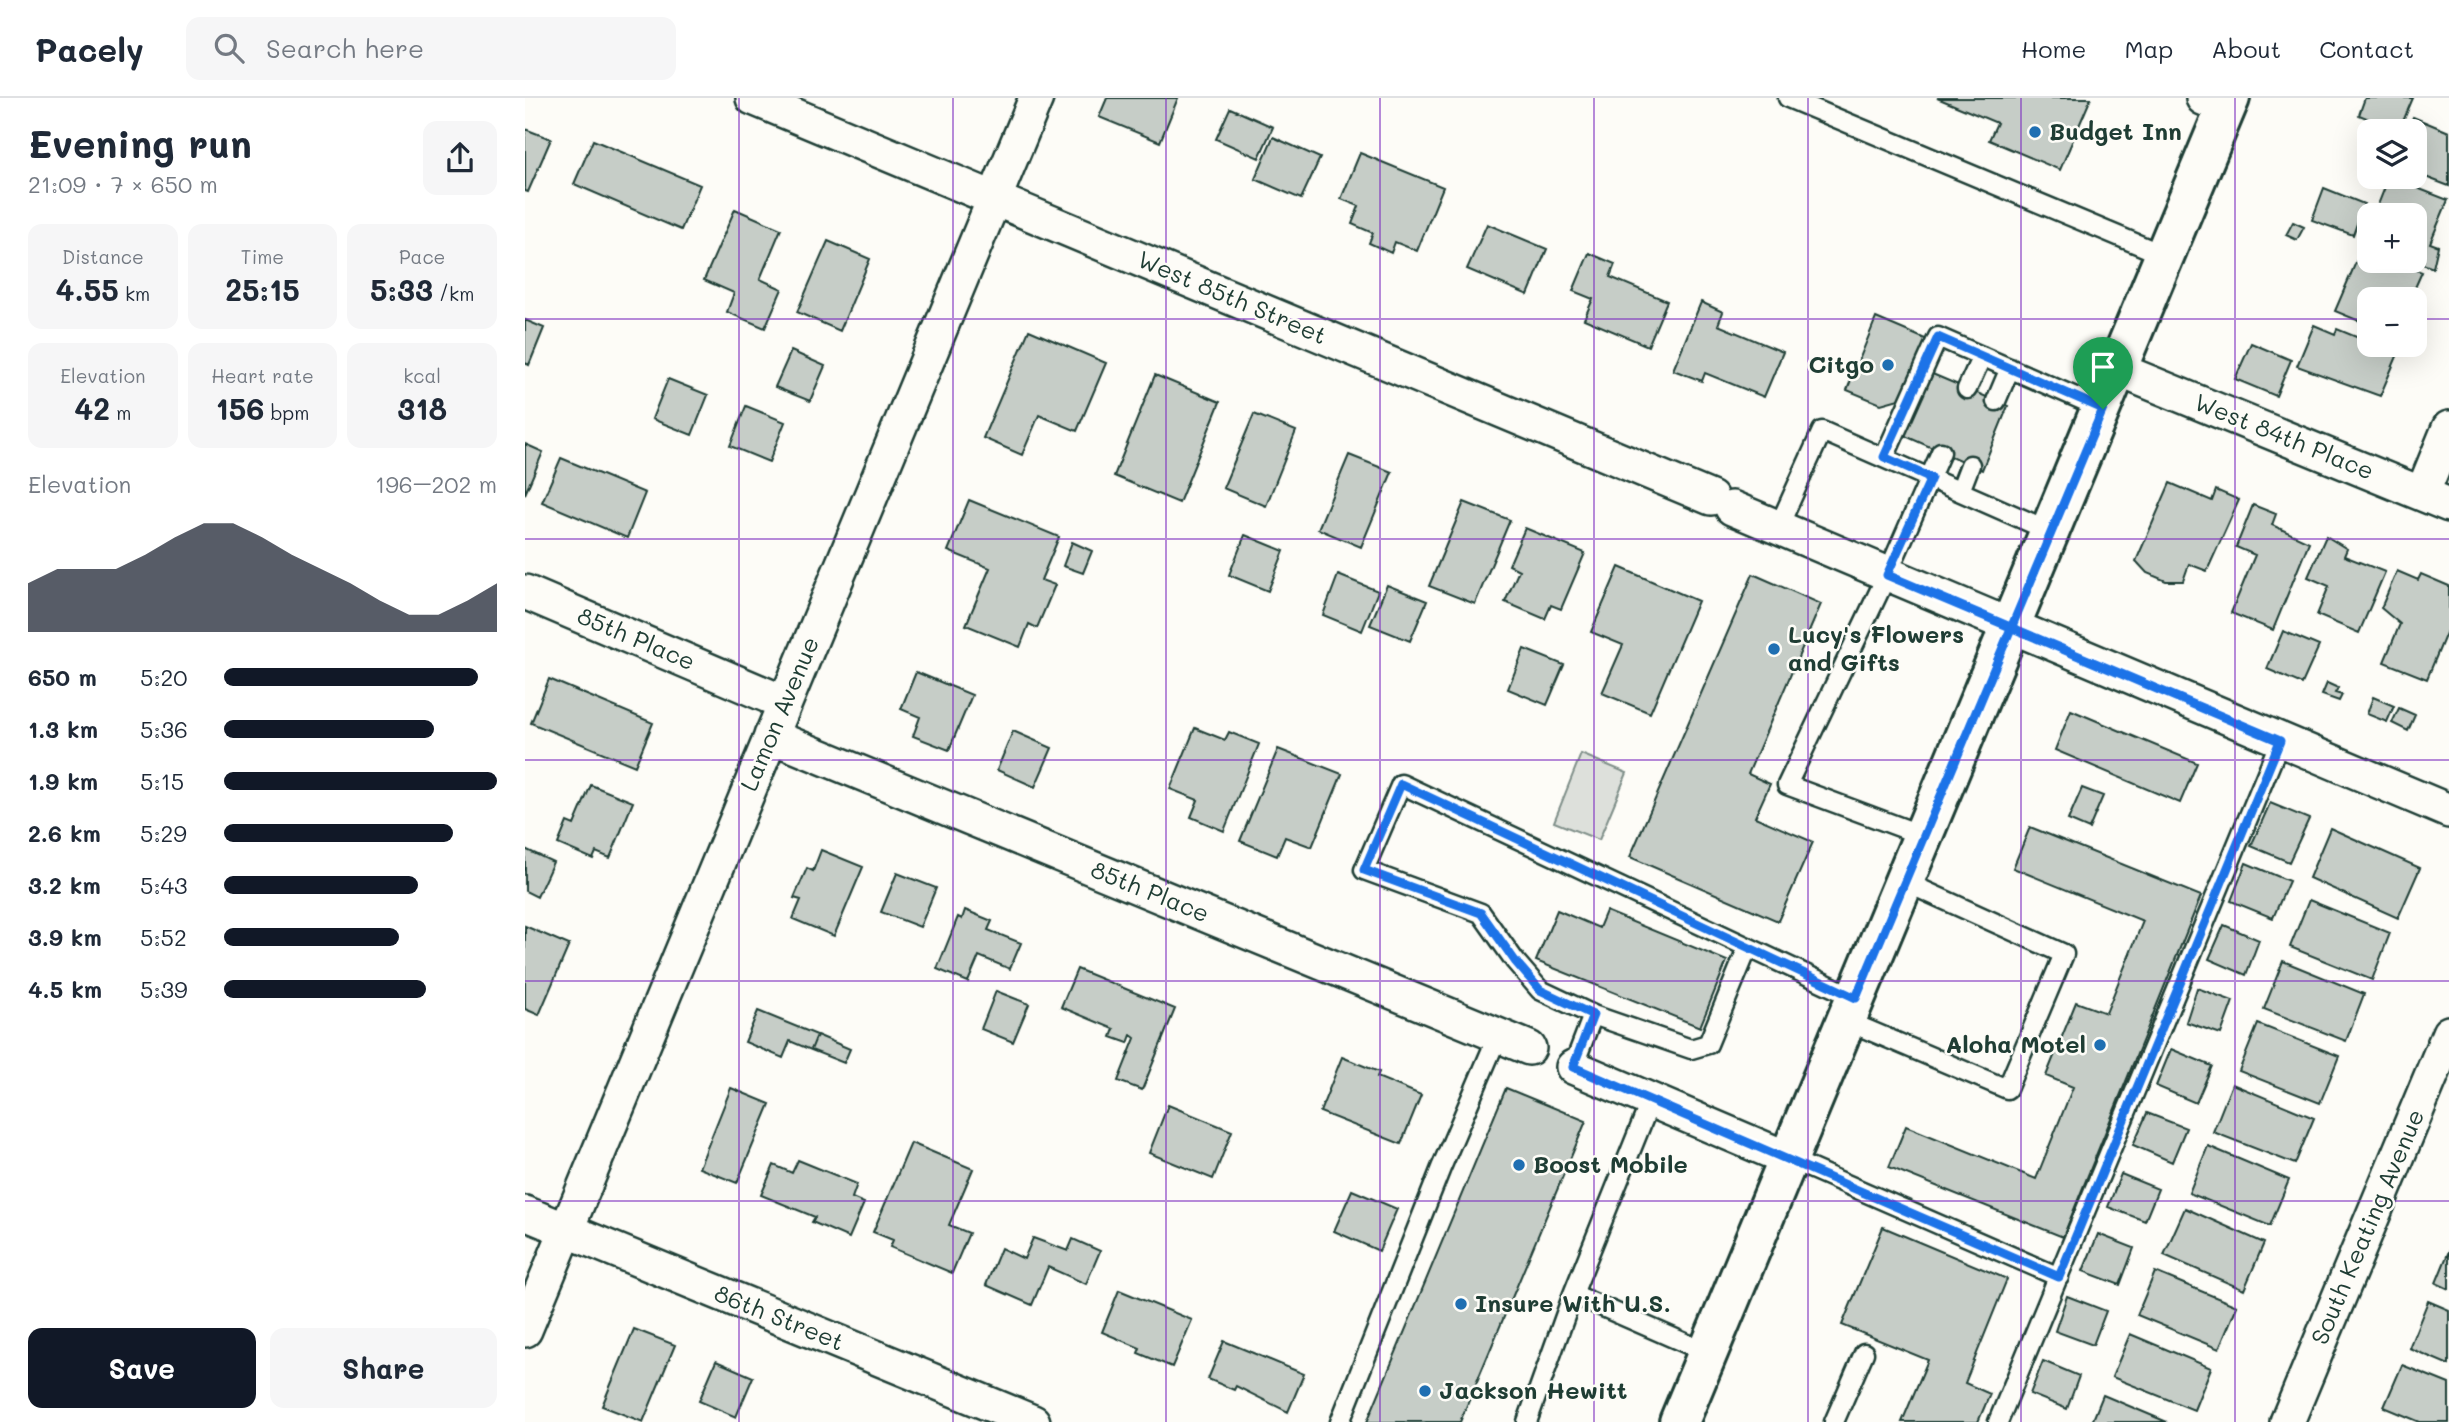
<!DOCTYPE html>
<meta charset="utf-8">
<style>
body{margin:0;font-family:Mali,sans-serif;background:#f6f6f7;color:#1f2937;height:100vh;display:flex;flex-direction:column;font-size:26px;white-space:nowrap}
*{box-sizing:border-box;margin:0}
p{font-size:23px;color:#747a83}
.icon{flex:none;width:38px;height:38px;fill:none;stroke:currentColor;stroke-width:2;stroke-linecap:round;stroke-linejoin:round}
.map{position:relative;flex:1;overflow:hidden}
.details{display:flex;flex-direction:column;background:#fff;width:525px}
.details>*{flex:none}
.fabs{position:absolute;left:1832px;top:21px;display:grid;gap:14px}
.fabs a{display:grid;place-items:center;width:70px;height:70px;border-radius:14px;background:#fff;box-shadow:0 7px 28px #0002;font-size:35px}
.pin{position:absolute;display:grid;place-items:center;width:60px;height:60px;color:#fff;margin:-72px -30px;border-radius:50% 50% 50% 0;rotate:-45deg;box-shadow:0 0 7px #0007}
.pin .icon{rotate:45deg}
.round{display:grid;place-items:center;flex:none;width:74px;height:74px;border-radius:14px;background:#f6f6f7}
.headline{display:flex;align-items:center;justify-content:space-between;height:119px;padding:0 28px}
h1{font-size:38px;font-weight:800;line-height:52px}
.stats{display:grid;grid-template-columns:repeat(3,1fr);gap:10px;height:119px;padding:7px 28px}
.stats div{display:grid;align-content:center;border-radius:14px;background:#f6f6f7;text-align:center}
.stats b{font-size:30px;font-weight:800}
.stats small{font-size:19px;font-weight:400}
.stats p{font-size:19px}
.chart{height:196px;padding:14px 28px}
.chart p{display:flex;justify-content:space-between}
.chart svg{width:100%;height:126px;margin-top:7px;fill:#111827;opacity:.7}
.primary-button{display:flex;gap:14px;margin-top:auto;padding:14px 28px}
.primary-button a{flex:1;height:80px;border-radius:14px;background:#111827;color:#fff;font-size:28px;font-weight:800;line-height:80px;text-align:center}
.primary-button a+a{background:#f6f6f7;color:#1f2937}
ul{padding:0 28px;list-style:none;font-size:23px}
li{display:grid;grid-template-columns:112px 84px 1fr;align-items:center;height:52px}
li i{height:18px;border-radius:9px;background:#111827}
header{display:flex;align-items:center;gap:42px;box-sizing:border-box;height:98px;padding:0 35px;background:#fff;border-bottom:2px solid #e0e1e3}
header strong{font-size:33px}
nav{display:flex;gap:38px;margin-inline-start:auto;font-size:24px}
.search{width:490px;height:63px;background:#f6f6f7;display:flex;align-items:center;gap:18px;box-sizing:border-box;padding:0 24px;border-radius:14px;color:#747a83;font-size:26px}
main{display:flex;flex:1;min-height:0}
.map>svg:first-child{display:block}
.green{fill:#dde0db;stroke:#7e8e88;stroke-width:2}
.building{fill:#c6cdc7;stroke:#1f3d34;stroke-width:2}
.lines{fill:none;stroke-linecap:round;stroke-linejoin:round}
.service-casing{stroke:#1f3d34;stroke-width:23}
.minor-casing{stroke:#1f3d34;stroke-width:38}
.primary-casing{stroke:#1f3d34;stroke-width:44}
.service{stroke:#fdfcf7;stroke-width:18}
.minor{stroke:#fdfcf7;stroke-width:33}
.primary{stroke:#fdfcf7;stroke-width:38}
.route-casing{stroke:#fff;stroke-width:14}
.route{stroke:#1a73e8;stroke-width:9}
.grid{fill:none;stroke:#7b2cbf;stroke-width:2;stroke-opacity:0.55}
.poi-dot{fill:#1f6fb2;stroke:#fdfcf7;stroke-width:2.5}
.labels{text-anchor:middle;stroke-width:5;stroke-linejoin:round;paint-order:stroke}
.poi-label{font-size:24px;font-weight:bold;fill:#1f3d34;stroke:#fdfcf7;text-anchor:start}
.street-label{font-size:24px;fill:#1f3d34;stroke:#fdfcf7}
</style>
<header>
<strong>Pacely</strong>
<div class="search"><svg class="icon" aria-label="search" viewBox="0 0 24 24"><circle cx="10" cy="10" r="6"/><path d="M15 15l6 6"/></svg>Search here</div>
<nav><a>Home</a><a>Map</a><a>About</a><a>Contact</a></nav>
</header>
<main>
<section class="details">
<div class="headline"><div><h1>Evening run</h1><p>21:09 · 7 × 650 m</p></div><a class="round"><svg class="icon" aria-label="share" viewBox="0 0 24 24"><path d="M12 15V3M7 8l5-5 5 5M5 13v7h14v-7"/></svg></a></div>
<div class="stats">
<div><p>Distance</p><b>4.55<small> km</small></b></div>
<div><p>Time</p><b>25:15</b></div>
<div><p>Pace</p><b>5:33<small> /km</small></b></div>
</div>
<div class="stats">
<div><p>Elevation</p><b>42<small> m</small></b></div>
<div><p>Heart rate</p><b>156<small> bpm</small></b></div>
<div><p>kcal</p><b>318</b></div>
</div>
<div class="chart"><p><span>Elevation</span>196–202 m</p>
<svg viewBox="0 0 160 44" preserveAspectRatio="none"><path d="M0 44V27L10 22L20 22L30 22L40 17L50 11L60 6L70 6L80 11L90 17L100 22L110 27L120 33L130 38L140 38L150 33L160 27V44z"/></svg>
</div>
<ul>
<li><b>650 m</b>5:20<i style="width:93%"></i></li>
<li><b>1.3 km</b>5:36<i style="width:77%"></i></li>
<li><b>1.9 km</b>5:15<i style="width:100%"></i></li>
<li><b>2.6 km</b>5:29<i style="width:84%"></i></li>
<li><b>3.2 km</b>5:43<i style="width:71%"></i></li>
<li><b>3.9 km</b>5:52<i style="width:64%"></i></li>
<li><b>4.5 km</b>5:39<i style="width:74%"></i></li>
</ul>
<div class="primary-button"><a>Save</a><a>Share</a></div>
</section>
<div class="map">
<svg width="1924" height="1324" viewBox="0 0 1924 1324">
<rect width="100%" height="100%" fill="#fdfcf7"/>
<filter id="ink" filterUnits="userSpaceOnUse"><feTurbulence type="fractalNoise" baseFrequency=".0143" numOctaves="2"/><feDisplacementMap in="SourceGraphic" scale="14" xChannelSelector="R" yChannelSelector="G"/><feConvolveMatrix kernelMatrix="1 2 1 2 8 2 1 2 1" color-interpolation-filters="sRGB"/></filter>
<g filter="url(#ink)">
<!-- green -->
<path class="green" d="M1056 656 1102 675 1074 742 1029 724Z"/>
<!-- building -->
<path class="building" d="M582 0H653L635 44 574 19Z
M1412 0H1566L1535 72 1464 42 1472 25Z
M1840 0H1888L1874 33 1834 17Z
M705 10 748 29 734 60 691 41Z
M1888 19 1924 34V88L1890 75V33H1882Z
M0 31 26 41 3 94 0 93Z
M748 39 795 60 776 101 730 81Z
M68 42 175 87 156 132 49 86Z
M835 55 918 89 892 153 870 144 866 155 844 145 848 135 827 126 834 108 816 101Z
M1864 79 1923 102 1905 145 1913 148 1908 170 1890 163V117H1849Z
M1799 90 1839 106 1828 137 1787 122Z
M210 111 256 131 235 181 257 191 240 230 202 214 209 195 179 182Z
M1768 124 1779 129 1772 142 1761 137Z
M962 126 1022 151 1003 197 942 171Z
M303 143 345 161 315 233 272 214Z
M1837 150 1844 153V163H1868L1897 174 1885 201H1844V227L1810 213Z
M1064 155 1090 166 1085 179 1142 203 1123 248 1059 221 1068 201 1048 193Z
M1176 204 1198 214 1193 227 1258 254 1239 299 1180 275 1177 283 1148 272Z
M1351 220 1405 243 1381 299 1356 306 1322 292Z
M0 222 19 230 4 267 0 265Z
M1789 227 1810 236 1812 231 1873 256 1855 298 1772 268Z
M504 232 581 265 552 333 514 317 497 357 458 340Z
M1726 245 1766 262 1751 298 1710 281Z
M266 253 300 268 285 303 250 289Z
M1405 275 1483 308 1457 372 1378 337Z
M630 277 695 304 654 405 589 378Z
M143 281 183 297 167 337 127 321Z
M221 308 260 324 244 364 205 348Z
M729 316 771 333 741 408 698 390Z
M0 346 18 354 0 396Z
M824 357 867 374 836 449 793 431Z
M36 360 120 395 102 440 17 404Z
M1645 385 1687 403 1691 392 1714 402 1682 473 1664 466 1658 483H1641L1622 475 1611 463Z
M444 402 534 439 516 482 530 487 512 530 504 526 495 549 441 527 465 470 423 453Z
M939 404 985 422 950 506 904 488Z
M1728 407 1751 416 1747 427 1784 444 1748 532 1706 515 1730 457 1711 449Z
M1000 430 1060 455 1036 511 1026 507 1020 521 980 504 994 472 984 467Z
M720 437 759 453 743 493 704 477Z
M1801 438 1822 451 1819 458 1860 474 1834 535 1792 517 1804 488 1783 479Z
M547 444 567 453 558 475 538 468Z
M1094 469 1173 503 1125 615 1077 595 1098 547 1066 534Z
M1872 473 1893 482 1896 476 1924 488V528L1902 581 1859 564 1875 526 1856 510Z
M1228 476 1296 506 1223 676 1245 686 1230 719 1288 744 1253 823 1105 759Z
M813 477 853 493 837 533 798 517Z
M862 487 902 503 885 543 845 527Z
M1758 533 1794 548 1777 586 1742 571Z
M999 551 1039 567 1022 607 983 591Z
M391 574 447 597 424 652 388 638 395 619 376 611Z
M24 581 128 625 110 668 6 625Z
M1802 585 1813 590 1810 595 1817 597 1814 603 1797 597Z
M1848 599 1869 608 1862 624 1842 616Z
M1874 610 1890 617 1883 633 1867 625Z
M1546 612 1672 665 1655 705 1530 652Z
M670 630 700 642 704 634 734 646 699 733 666 719 673 702 645 691Z
M488 633 527 650 510 689 472 672Z
M753 651 817 676 787 749 760 739 752 758 715 743Z
M66 687 108 704 85 760 71 754 68 761 33 746 42 724 49 727Z
M1557 690 1578 698 1564 731 1543 722Z
M1745 705 1784 721 1764 764 1726 748Z
M1505 729 1676 798 1538 1139 1364 1069 1381 1028 1511 1081 1548 989 1521 978 1551 904 1581 915 1618 823 1488 770Z
M1805 730 1895 770 1873 820 1784 780Z
M0 751 28 764 12 799 0 793Z
M296 752 338 769 309 838 268 821 276 802 269 800 282 770 288 773Z
M1721 765 1764 783 1748 820 1706 803Z
M372 775 411 790 395 829 356 814Z
M1784 802 1865 835 1847 882 1765 849Z
M440 812 467 823 463 832 496 845 485 871 454 858 443 884 412 871 433 819 437 821Z
M1032 812 1074 830 1081 813 1202 863 1175 929 1011 863Z
M1699 827 1734 842 1721 877 1684 861Z
M0 828 44 847 14 917 0 911Z
M1758 863 1839 896 1821 943 1739 911Z
M552 871 650 911 617 992 593 983 610 940 606 937 603 945 586 939 589 931 536 909Z
M1672 890 1708 903 1696 936 1661 924Z
M471 893 504 906 488 944 456 931Z
M233 913 292 937 286 952 265 943 258 960 220 944Z
M1733 926 1814 958 1795 1005 1714 973Z
M292 937 325 951 319 965 286 952Z
M1646 951 1687 968 1671 1005 1631 988Z
M817 959 854 974 852 979 896 997 876 1046 795 1014Z
M1707 986 1789 1020 1770 1066 1688 1034Z
M206 990 245 1006 212 1085 174 1070Z
M981 990 1061 1023 935 1324H842Z
M643 1007 707 1033 688 1081 624 1055Z
M1622 1015 1661 1030 1647 1064 1608 1047Z
M386 1045 448 1071 424 1127 444 1135 427 1175 365 1149 368 1142 348 1134Z
M1683 1048 1764 1082 1745 1128 1664 1095Z
M273 1062 332 1086 327 1100 339 1105 324 1140 287 1124 290 1119 236 1097 249 1067 267 1075Z
M1596 1076 1633 1091 1620 1123 1583 1109Z
M827 1092 872 1111 854 1153 809 1133Z
M1660 1110 1739 1145 1719 1192 1639 1157Z
M1358 1129 1482 1181 1440 1285 1465 1296 1453 1324H1377L1403 1262 1317 1227Z
M1573 1136 1609 1150 1595 1187 1558 1173Z
M508 1140 543 1153 548 1141 575 1153 561 1186 523 1169 507 1207 461 1187 476 1150 499 1161Z
M1924 1153V1191L1911 1185Z
M1630 1174 1712 1208 1694 1251 1612 1217Z
M594 1192 667 1222 647 1269 613 1255 615 1250 577 1234Z
M1542 1198 1581 1213 1568 1247 1530 1233Z
M1903 1203 1924 1212V1267L1884 1250Z
M109 1231 150 1247 118 1324 77 1308Z
M1605 1236 1686 1270 1669 1312 1587 1279Z
M699 1243 779 1276 763 1314 711 1288 709 1292 683 1281Z
M191 1263 228 1279 211 1319 174 1303Z
M1518 1263 1554 1278 1542 1311 1505 1296Z
M1877 1267 1924 1286V1324H1895L1859 1309Z
M1578 1297 1642 1324H1567Z"/>
<g class="lines">
<!-- service casing -->
<g class="service-casing">
<path id="service" d="M1263 0 1641 158
M1442 291 1457 258
M1471 303 1485 270
M1359 360 1413 239 1578 311
M1435 393 1445 367
M1253 430 1297 333 1527 434
M1399 738 1262 687 1362 477 1416 354
M1068 917 1166 951 1183 946 1223 849
M1322 923 1482 991 1539 856 1380 784
M1048 969 1068 917 1015 892 990 863 956 815 839 772 876 686 1331 900
M1264 1061 1534 1179
M1048 1196 1183 1255
M815 1324 916 1070 973 937
M1002 1324 1048 1196 1126 1002
M1309 1324 1339 1255
M1473 1324 1755 643"/>
</g>
<!-- minor casing -->
<g class="minor-casing">
<path id="minor" d="M228 0 1186 400
M1678 0 1701 10
M1594 272 1924 407
M1897 396 1924 330
M1207 410 1924 713
M0 494 260 605
M246 638 1004 950
M1048 969 1264 1061
M0 1115 508 1324
M0 1232 511 0
M1762 1324 1924 935"/>
</g>
<!-- primary casing -->
<g class="primary-casing">
<path id="primary" d="M1154 1324 1705 0"/>
</g>
<!-- service -->
<use href="#service" class="service"/>
<!-- minor -->
<use href="#minor" class="minor"/>
<!-- primary -->
<use href="#primary" class="primary"/>
</g>
</g>
<g class="lines" filter="url(#ink)">
<!-- route casing -->
<g class="route-casing">
<path id="route" d="M1578 311 1331 900 876 686 839 772 956 815 990 863 1015 892 1068 917 1048 969 1534 1179 1755 643 1362 477 1406 380 1359 359 1413 239 1578 311"/>
</g>
<!-- route -->
<use href="#route" class="route"/>
</g>
<!-- grid -->
<path class="grid" d="M214 0V1324M428 0V1324M641 0V1324M855 0V1324M1069 0V1324M1283 0V1324M1496 0V1324M1710 0V1324M0 221H1844M1890 221H1924M0 441H1924M0 662H1924M0 883H1924M0 1103H1924"/>
<!-- markers -->
<g class="poi-dot">
<circle cx="1510" cy="34" r="7"/>
<circle cx="1363" cy="267" r="7"/>
<circle cx="1249" cy="551" r="7"/>
<circle cx="1575" cy="947" r="7"/>
<circle cx="994" cy="1067" r="7"/>
<circle cx="936" cy="1206" r="7"/>
<circle cx="900" cy="1293" r="7"/>
</g>
<g class="labels">
<!-- poi labels -->
<g class="poi-label">
<text x="1524" y="42">Budget Inn</text>
<text x="1349" y="275" text-anchor="end">Citgo</text>
<text x="1263" y="545">Lucy's Flowers<tspan x="1263" dy="28">and Gifts</tspan></text>
<text x="1561" y="955" text-anchor="end">Aloha Motel</text>
<text x="1008" y="1075">Boost Mobile</text>
<text x="950" y="1214">Insure With U.S.</text>
<text x="914" y="1301">Jackson Hewitt</text>
</g>
<!-- street labels -->
<g class="street-label">
<text transform="translate(707 200) rotate(23)" y="8">West 85th Street</text>
<text transform="translate(1759 339) rotate(22)" y="8">West 84th Place</text>
<text transform="translate(111 541) rotate(23)" y="8">85th Place</text>
<text transform="translate(255 616) rotate(-67)" y="8">Lamon Avenue</text>
<text transform="translate(625 794) rotate(22)" y="8">85th Place</text>
<text transform="translate(1843 1129) rotate(-67)" y="8">South Keating Avenue</text>
<text transform="translate(254 1220) rotate(22)" y="8">86th Street</text>
</g>
</g>
</svg>
<div class="fabs">
<a><svg class="icon" aria-label="layers" viewBox="0 0 24 24"><path d="M12 4l9 5-9 5-9-5zM3 14l9 5 9-5"/></svg></a>
<a>+</a>
<a>−</a>
</div>
<div class="pin" style="left:1578px;top:311px;background:#1e9e55"><svg class="icon" aria-label="arrive" viewBox="0 0 24 24"><path d="M6 21V4h12l-3 4 3 4H6"/></svg></div>
</div>
</main>
